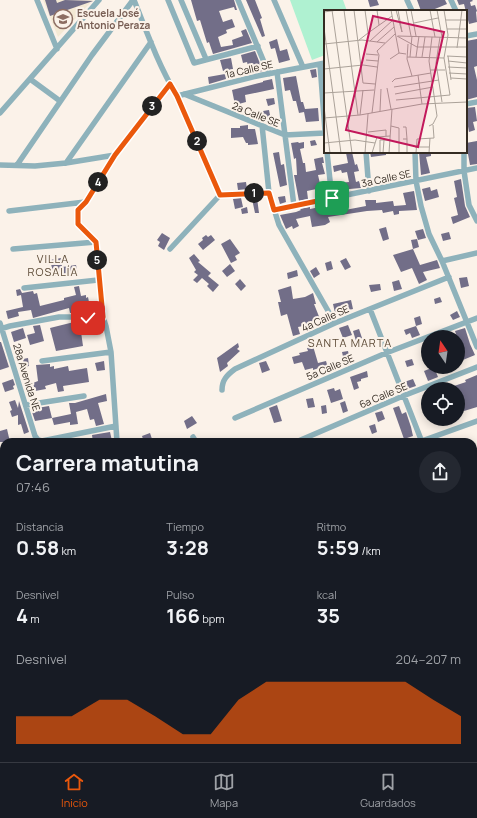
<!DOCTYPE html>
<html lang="es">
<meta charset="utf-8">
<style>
body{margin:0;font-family:Manrope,sans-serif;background:#242831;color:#f1f3f6;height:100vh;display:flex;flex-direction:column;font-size:15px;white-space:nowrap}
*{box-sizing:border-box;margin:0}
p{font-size:13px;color:#9ea1a6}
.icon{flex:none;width:22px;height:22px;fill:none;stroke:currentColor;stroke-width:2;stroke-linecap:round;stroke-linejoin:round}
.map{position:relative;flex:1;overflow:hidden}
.panel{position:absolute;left:0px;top:438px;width:477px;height:324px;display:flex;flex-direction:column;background:#171b24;border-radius:12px 12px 0 0;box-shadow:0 2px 10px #0003}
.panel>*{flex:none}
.needle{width:26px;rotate:347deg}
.controls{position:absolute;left:421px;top:330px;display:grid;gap:8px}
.controls a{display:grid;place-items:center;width:44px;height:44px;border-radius:50%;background:#171b24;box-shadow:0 2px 10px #0003;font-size:20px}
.pin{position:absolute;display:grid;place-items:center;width:34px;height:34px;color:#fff;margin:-17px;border-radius:8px;box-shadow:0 2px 6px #0006}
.km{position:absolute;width:20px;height:20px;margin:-10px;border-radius:50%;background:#222;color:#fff;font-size:11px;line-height:20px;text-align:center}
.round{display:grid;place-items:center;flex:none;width:42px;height:42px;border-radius:21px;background:#242831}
.overview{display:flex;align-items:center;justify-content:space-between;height:68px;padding:0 16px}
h1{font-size:22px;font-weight:700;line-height:30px}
.stats{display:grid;grid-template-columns:repeat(3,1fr);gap:6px;height:68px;padding:4px 16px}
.stats div{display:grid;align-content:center}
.stats b{font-size:20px;font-weight:700}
.stats small{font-size:11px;font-weight:400}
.stats p{font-size:11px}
.chart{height:112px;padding:8px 16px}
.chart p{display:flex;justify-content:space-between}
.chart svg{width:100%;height:72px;margin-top:4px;fill:#ea580c;opacity:.7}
.tabs{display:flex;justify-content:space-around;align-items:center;height:56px;border-top:1px solid #363941;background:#171b24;font-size:11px;color:#9ea1a6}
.tabs a{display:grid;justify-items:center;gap:2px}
.tabs .current{color:#ea580c}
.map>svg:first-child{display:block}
.education{fill:#f4e9d4}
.green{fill:#aff1d1}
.building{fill:#726e88}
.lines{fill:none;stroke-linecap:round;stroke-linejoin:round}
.street{stroke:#8eb2bb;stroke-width:5.5}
.route-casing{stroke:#fff;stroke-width:8}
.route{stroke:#ea580c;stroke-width:5}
.labels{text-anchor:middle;stroke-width:4;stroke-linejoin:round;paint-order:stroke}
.education-label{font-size:10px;font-weight:bold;fill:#785e54;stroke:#fbf2e9;text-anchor:start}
.street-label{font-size:10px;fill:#342b22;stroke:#fbf2e9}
.neighbourhood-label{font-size:11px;letter-spacing:1px;fill:#5d4b37;stroke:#fbf2e9}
.inset-road{fill:none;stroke:#aba299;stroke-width:1}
.view{fill:#c2185b;fill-opacity:0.15;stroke:#c2185b;stroke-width:2}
.inset-edge{fill:none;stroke:#342b22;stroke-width:2}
</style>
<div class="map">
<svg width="477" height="762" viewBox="0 0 477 762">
<rect width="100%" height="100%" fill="#fbf2e9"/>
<!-- education -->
<path class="education" d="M43 0H93L58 37Z"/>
<!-- green -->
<path class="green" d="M290 0H343L347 11H325V55L312 60Z"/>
<!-- building -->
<path class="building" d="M45 0H56L57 3 65 0 93 1 50 16Z
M191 0H234L237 10H235L234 7 219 11 223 22 232 19 235 27 226 30 227 33 218 37 221 47 233 45 232 40 243 36 241 31 246 29 252 43 213 54 209 42 207 43 200 20 197 21Z
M246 0H255L262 18 260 19 265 36 262 37Z
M368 0H377L379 5 370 7Z
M417 0H445L447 4 430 11H421Z
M457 0H472L473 1 470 2 471 6 475 5 477 11 476 12 477 22 469 24 464 4 459 5Z
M277 39 280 51 287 49 290 60 279 63 275 48 271 49 269 42Z
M477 39V66L474 67 477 80V97L466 100V84H467L466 79V41Z
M255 51 263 71 250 73 247 62 243 63 241 55Z
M231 58 233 69 223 71 220 60Z
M316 69 317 77 312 78 310 70Z
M225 74 226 79 209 84 208 77Z
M296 76 301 102H303L305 109 318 108 319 121 306 122 304 112 299 113 296 101H293L290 90 285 91 283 78Z
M272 79 274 89 245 95 246 102 235 105 232 90 263 82V81Z
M274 98 275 104 268 106 266 99Z
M475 107 477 121 473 122 475 130 469 132 467 121H466V108Z
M269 110 271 120 265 122 263 111Z
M248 125V129H255L258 144 248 145V143H246L243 137 231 138V128H240V126Z
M315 140 317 145 311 146 310 141Z
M477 141V164L470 165 466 143Z
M298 142 299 143 304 142V148L300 149 303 163H305L306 172 316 170 314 159 323 157 324 163H322L325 174 318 175 321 188 307 191 308 199 299 201 294 175H297L296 158 294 159 291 143Z
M279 152 281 165 284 164 287 185 280 187 273 153Z
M352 152 355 165 357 164 359 171 354 172 356 182 359 181 361 188 338 190V183L349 182 347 172 342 173 341 170 334 172 333 166 348 163 346 153Z
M370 152H386V155L371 157Z
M419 152H431V156L426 157 430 173 421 175Z
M408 172 409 178 399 180 398 173Z
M461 179 465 206 470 217 453 224 451 217 458 215 454 198 457 197 454 181Z
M246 182 247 189 238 190 237 183Z
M430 187 431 191 437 189 439 197 425 201 422 189Z
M324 188 325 194 319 196 318 190Z
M414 191 417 210 399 211V214L394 215 393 211 383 213 382 210 367 211 328 217 330 222 325 225 312 227 310 216 296 219 299 226 293 229 292 226 286 229 280 215 296 212 301 210 300 209 310 207V209L344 202 345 210 366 206 365 200H376V203L393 201 394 206 406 205 403 193Z
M285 196 286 202 280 204 278 197Z
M241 198 243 207 235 209 233 199Z
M257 198 259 213H255L252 199Z
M247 207 248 213 242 214 241 209Z
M386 227 389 239 383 241 379 229Z
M423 229 426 238 418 240 415 231Z
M449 232 451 239 443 241 441 234Z
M162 233 170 238 164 250 158 246 160 242 157 240Z
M206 235 208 237 211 235 215 240 203 250 198 244 203 240 202 238Z
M230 239 240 253 235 256 237 260 231 263 221 244Z
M417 239 419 247 413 249 411 240Z
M413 249 420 265 437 260 440 268 423 272 427 280 419 284 412 268 401 272 393 255Z
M194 254 200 261 198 262 211 273 208 276 219 285 213 292 207 286 209 284 202 278 197 283 193 280 198 275 194 272 196 270 189 258Z
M61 258 62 267 76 265 78 275 70 276 69 273 54 276 50 260Z
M346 258 351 267 345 270 340 261Z
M331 261 333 269 327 271 325 263Z
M230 264 235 271 227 277 222 271Z
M316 267 320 274 314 278 310 271Z
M297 270 298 276 288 279 287 273Z
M467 277 469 286 461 288 459 278Z
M240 279 246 286 241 291 235 284Z
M399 280 402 289 394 291 392 282Z
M380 284 381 290 371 292 369 285Z
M79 286 81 296 86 295V298L88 297 91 312 82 313V311L70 313 69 308 33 318 31 310 18 312 19 316 8 319 6 311 23 307 21 295 17 296 16 290 20 289 22 293 33 291 34 294 37 293 40 306 64 300V298L76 295 74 287Z
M291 286 293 299 305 297 313 293 316 304H314L320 319 307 323 308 325 298 327 300 334 293 336 287 314 281 316 278 302H281L278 290Z
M440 297 442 302 435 304 434 299Z
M351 300 353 309 335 313 333 304Z
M457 311 460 317 453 320 450 315Z
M420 316 422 324 416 326 420 335 412 338 410 333 406 335 404 330 416 326 414 318Z
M74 322V325L91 322 92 331 81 332 83 346 56 351 50 328Z
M40 325 44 341 30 345 27 335 35 333 33 326Z
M348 325 352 335 343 338 339 328Z
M23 328 26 338 14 342 11 332Z
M465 328 470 344 475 355 458 362V349L460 348 458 337H457L455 331Z
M359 329 362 338 356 341 353 331Z
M0 342H1L9 367 0 370Z
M238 343 239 347 237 349 240 351 227 363 228 366 220 372 217 358Z
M313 346 318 363 326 361 328 368 322 369V367L313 370V368L305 370 302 362 294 364 292 357 300 355 299 353 308 351 307 348Z
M348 351 350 360 344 361 342 352Z
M28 358 29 366 24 367 23 359Z
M412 359 414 365 407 367 405 361Z
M104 361 105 370 97 371 95 363Z
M266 361 270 370 262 373 259 363Z
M50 364V367L54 366V369L68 366 69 371 87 368 89 382 63 386 64 391 58 392 56 383 45 386 46 389 35 391 33 383 38 381 36 365Z
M434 367 438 377 428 381 424 371Z
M367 371 368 377 361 379V381L357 382 359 388 354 390 350 377Z
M477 375V407L464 411 459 398H458V389L448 388 466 382 465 380Z
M13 379 15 385 13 386 14 389 5 392 2 383Z
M413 379 416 386 407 389 404 382Z
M334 388 335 391 340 389 343 399 331 403 327 390Z
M106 394 107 401 98 403 104 424 96 426 94 419 90 420 87 409 76 412 78 424 70 425V422L54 425 52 418 71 414 69 403H75Z
M313 398 315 407 308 408 306 399Z
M15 400 18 408 19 401 29 432 24 434 21 424 18 425V415L12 417 10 411 12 410 9 402Z
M345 401 348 411 343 413 340 403Z
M277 405 282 421 274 423 269 408Z
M326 405 327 413 322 414 321 406Z
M49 406 52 418 35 421 31 409Z
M399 406 402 414 406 412 411 427 413 436 404 439 393 408Z
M382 411 385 419 378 422 375 413Z
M192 416 197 423 187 429 184 421Z
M375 424 377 432 372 434 369 426Z
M7 429 10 442H0V431Z
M110 432 112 441 93 442 92 435Z
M150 433 152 439 144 442 142 436Z"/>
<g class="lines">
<!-- street -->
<path class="street" d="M37 0 57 49
M134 0C147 33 159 66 177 96L220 195
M168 0 194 63 258 46
M181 0 206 59
M238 0 269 74
M274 0 303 67
M407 0 412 11
M451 0 456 11
M466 36 477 34
M320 64 325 131
M277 72 294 206
M30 79 60 101
M184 94 285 135 325 133
M177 96 257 76 325 63
M466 104 477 102
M0 113 99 0
M262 125 269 193 279 225 335 323
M327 152 332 199
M366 152 369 191
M415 152 416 181 421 206 429 234 442 261 477 347
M464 152V171L469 205 477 221
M66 163 151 42
M0 165 35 166 66 163 115 155
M17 165 92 55 133 0
M274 210 477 168
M9 211 85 202
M13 249 96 242
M170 249 220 195 269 193
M442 261 477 253
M24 288 98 280
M370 309 422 442
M0 323 35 436 38 440 42 441 116 426
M0 329 10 326 59 317H103
M42 361 111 352
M222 390C222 380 227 375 235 369L335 323 449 277
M26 405 84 396
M235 418 386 353 477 318
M193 437 196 442
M117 442 111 352 106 326 103 317 96 242 78 224V210L86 202 115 155 170 84
M296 442 403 396 477 367
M419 442 477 421
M473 472 477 471
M0 496 4 494
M0 511 4 521
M0 665 4 664
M473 707 477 705
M0 710 4 720
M18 758 20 762
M137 758V762
M349 758 350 762
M403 758 404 762
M471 758 472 762
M201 762 202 760 208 758
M277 762 291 758"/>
</g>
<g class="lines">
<!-- route casing -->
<g class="route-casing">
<path id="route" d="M88 318 103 317 96 242 78 224V210L86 202 115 155 170 84 177 96 220 195 269 193 274 210 332 198"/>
</g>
<!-- route -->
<use href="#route" class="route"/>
</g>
<!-- icons -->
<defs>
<g id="school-ring" transform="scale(1)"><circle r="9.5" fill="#fbf2e9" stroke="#8d6e63" stroke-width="1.5"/><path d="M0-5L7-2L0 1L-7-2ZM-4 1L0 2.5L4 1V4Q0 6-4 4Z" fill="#8d6e63"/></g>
</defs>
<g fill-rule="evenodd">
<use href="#school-ring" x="63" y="19"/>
</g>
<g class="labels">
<!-- education labels -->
<g class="education-label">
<text x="77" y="17">Escuela José<tspan x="77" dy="12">Antonio Peraza</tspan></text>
</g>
<!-- street labels -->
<g class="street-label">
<text transform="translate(249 69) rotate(-13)" y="4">1a Calle SE</text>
<text transform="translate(256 114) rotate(22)" y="4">2a Calle SE</text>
<text transform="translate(386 178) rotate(-12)" y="4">3a Calle SE</text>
<text transform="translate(325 318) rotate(-24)" y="4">4a Calle SE</text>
<text transform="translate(330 367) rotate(-23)" y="4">5a Calle SE</text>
<text transform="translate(27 377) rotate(73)" y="4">28a Avenida NE</text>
<text transform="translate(383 395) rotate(-23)" y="4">6a Calle SE</text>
</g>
<!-- neighbourhood labels -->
<g class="neighbourhood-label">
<text x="53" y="263">VILLA<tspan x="53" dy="13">ROSALÍA</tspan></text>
<text x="350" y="347">SANTA MARTA</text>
</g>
</g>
<!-- overview -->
<g transform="translate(324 10)">
<rect width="143" height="143" fill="#fbf2e9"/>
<path class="inset-road" d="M8 0 28 143M20 0 34 105M30 0 39 73 51 74M53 0 55 15M67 0 75 43M72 0 78 22M74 0 78 22M82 0 87 26M87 0 92 26M106 0 111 27M113 0 118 27M0 2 14 0M122 10H143M90 13 114 8M0 18 17 143M123 19H143M44 23 68 6M73 26 93 37H143M74 26 143 28M116 27 112 53 118 92M35 30 44 23 41 0M46 31 69 10M53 32 70 17M0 34 38 30 61 33M84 34 83 49 88 66M133 38 138 0M42 44 54 45M123 46 143 47M124 46 127 70M83 47 120 48M86 47 88 26M92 47 95 26M98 47 101 27M66 49 75 43 82 44M42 50 54 51M124 51 143 53M124 57 143 58M0 59 39 55 53 57M106 60H121M125 63 143 64M94 65 98 94M127 68 143 69M68 72 71 69 107 63M70 77 115 70M63 78 67 99M0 83 50 80M71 84 109 77M72 90 126 85 120 48 124 25 120 0M0 97 6 143M56 101 57 79M48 103 55 45 53 41 71 24M36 105 39 80M0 108 36 105 98 94 143 92M67 116 75 118V143M105 116 109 114 113 106 105 51 108 27M79 117H82L83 129M44 122 62 120V126M79 129H83V143M0 133 31 130 51 133M91 137H105M41 143 44 104M48 143 53 127 66 126M56 143V130H66M59 143 60 130M65 143 68 99M92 143 93 129 110 128 109 115M105 143 106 128"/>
<path class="view" d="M49 6 120 22 94 137 22 120Z"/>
<rect width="143" height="143" class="inset-edge"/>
</g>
</svg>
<div class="controls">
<a><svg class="needle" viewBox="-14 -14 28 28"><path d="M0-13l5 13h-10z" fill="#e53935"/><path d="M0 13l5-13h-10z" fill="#9ea1a6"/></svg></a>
<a><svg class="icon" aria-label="locate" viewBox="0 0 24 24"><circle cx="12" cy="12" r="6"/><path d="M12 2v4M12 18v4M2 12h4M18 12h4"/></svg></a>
</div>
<div class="pin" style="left:332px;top:198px;background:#1e9e55"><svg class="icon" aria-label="arrive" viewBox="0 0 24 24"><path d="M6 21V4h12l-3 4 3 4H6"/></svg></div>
<div class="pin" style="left:88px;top:318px;background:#d93025"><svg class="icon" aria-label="check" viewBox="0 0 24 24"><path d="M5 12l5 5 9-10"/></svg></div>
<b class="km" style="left:254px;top:193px">1</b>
<b class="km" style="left:197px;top:141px">2</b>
<b class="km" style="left:152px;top:106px">3</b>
<b class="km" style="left:98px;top:182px">4</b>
<b class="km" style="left:97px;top:260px">5</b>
<section class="panel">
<div class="overview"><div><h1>Carrera matutina</h1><p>07:46</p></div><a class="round"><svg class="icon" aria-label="share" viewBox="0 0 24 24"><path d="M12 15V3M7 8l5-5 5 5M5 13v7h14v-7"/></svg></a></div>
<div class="stats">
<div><p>Distancia</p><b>0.58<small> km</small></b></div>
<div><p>Tiempo</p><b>3:28</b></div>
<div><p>Ritmo</p><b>5:59<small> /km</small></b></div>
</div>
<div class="stats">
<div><p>Desnivel</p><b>4<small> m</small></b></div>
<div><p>Pulso</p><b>166<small> bpm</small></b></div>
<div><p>kcal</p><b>35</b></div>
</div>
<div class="chart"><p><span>Desnivel</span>204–207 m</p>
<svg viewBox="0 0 160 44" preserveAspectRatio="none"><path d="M0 44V27L10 27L20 27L30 17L40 17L50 27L60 38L70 38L80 17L90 6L100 6L110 6L120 6L130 6L140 6L150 17L160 27V44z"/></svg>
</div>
</section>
</div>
<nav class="tabs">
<a class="current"><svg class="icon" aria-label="home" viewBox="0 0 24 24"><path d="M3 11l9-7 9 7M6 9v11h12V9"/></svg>Inicio</a>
<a><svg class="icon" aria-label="map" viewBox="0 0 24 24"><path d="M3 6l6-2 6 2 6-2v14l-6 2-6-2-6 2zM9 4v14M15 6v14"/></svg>Mapa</a>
<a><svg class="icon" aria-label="saved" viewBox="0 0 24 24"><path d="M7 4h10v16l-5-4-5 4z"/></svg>Guardados</a>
</nav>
